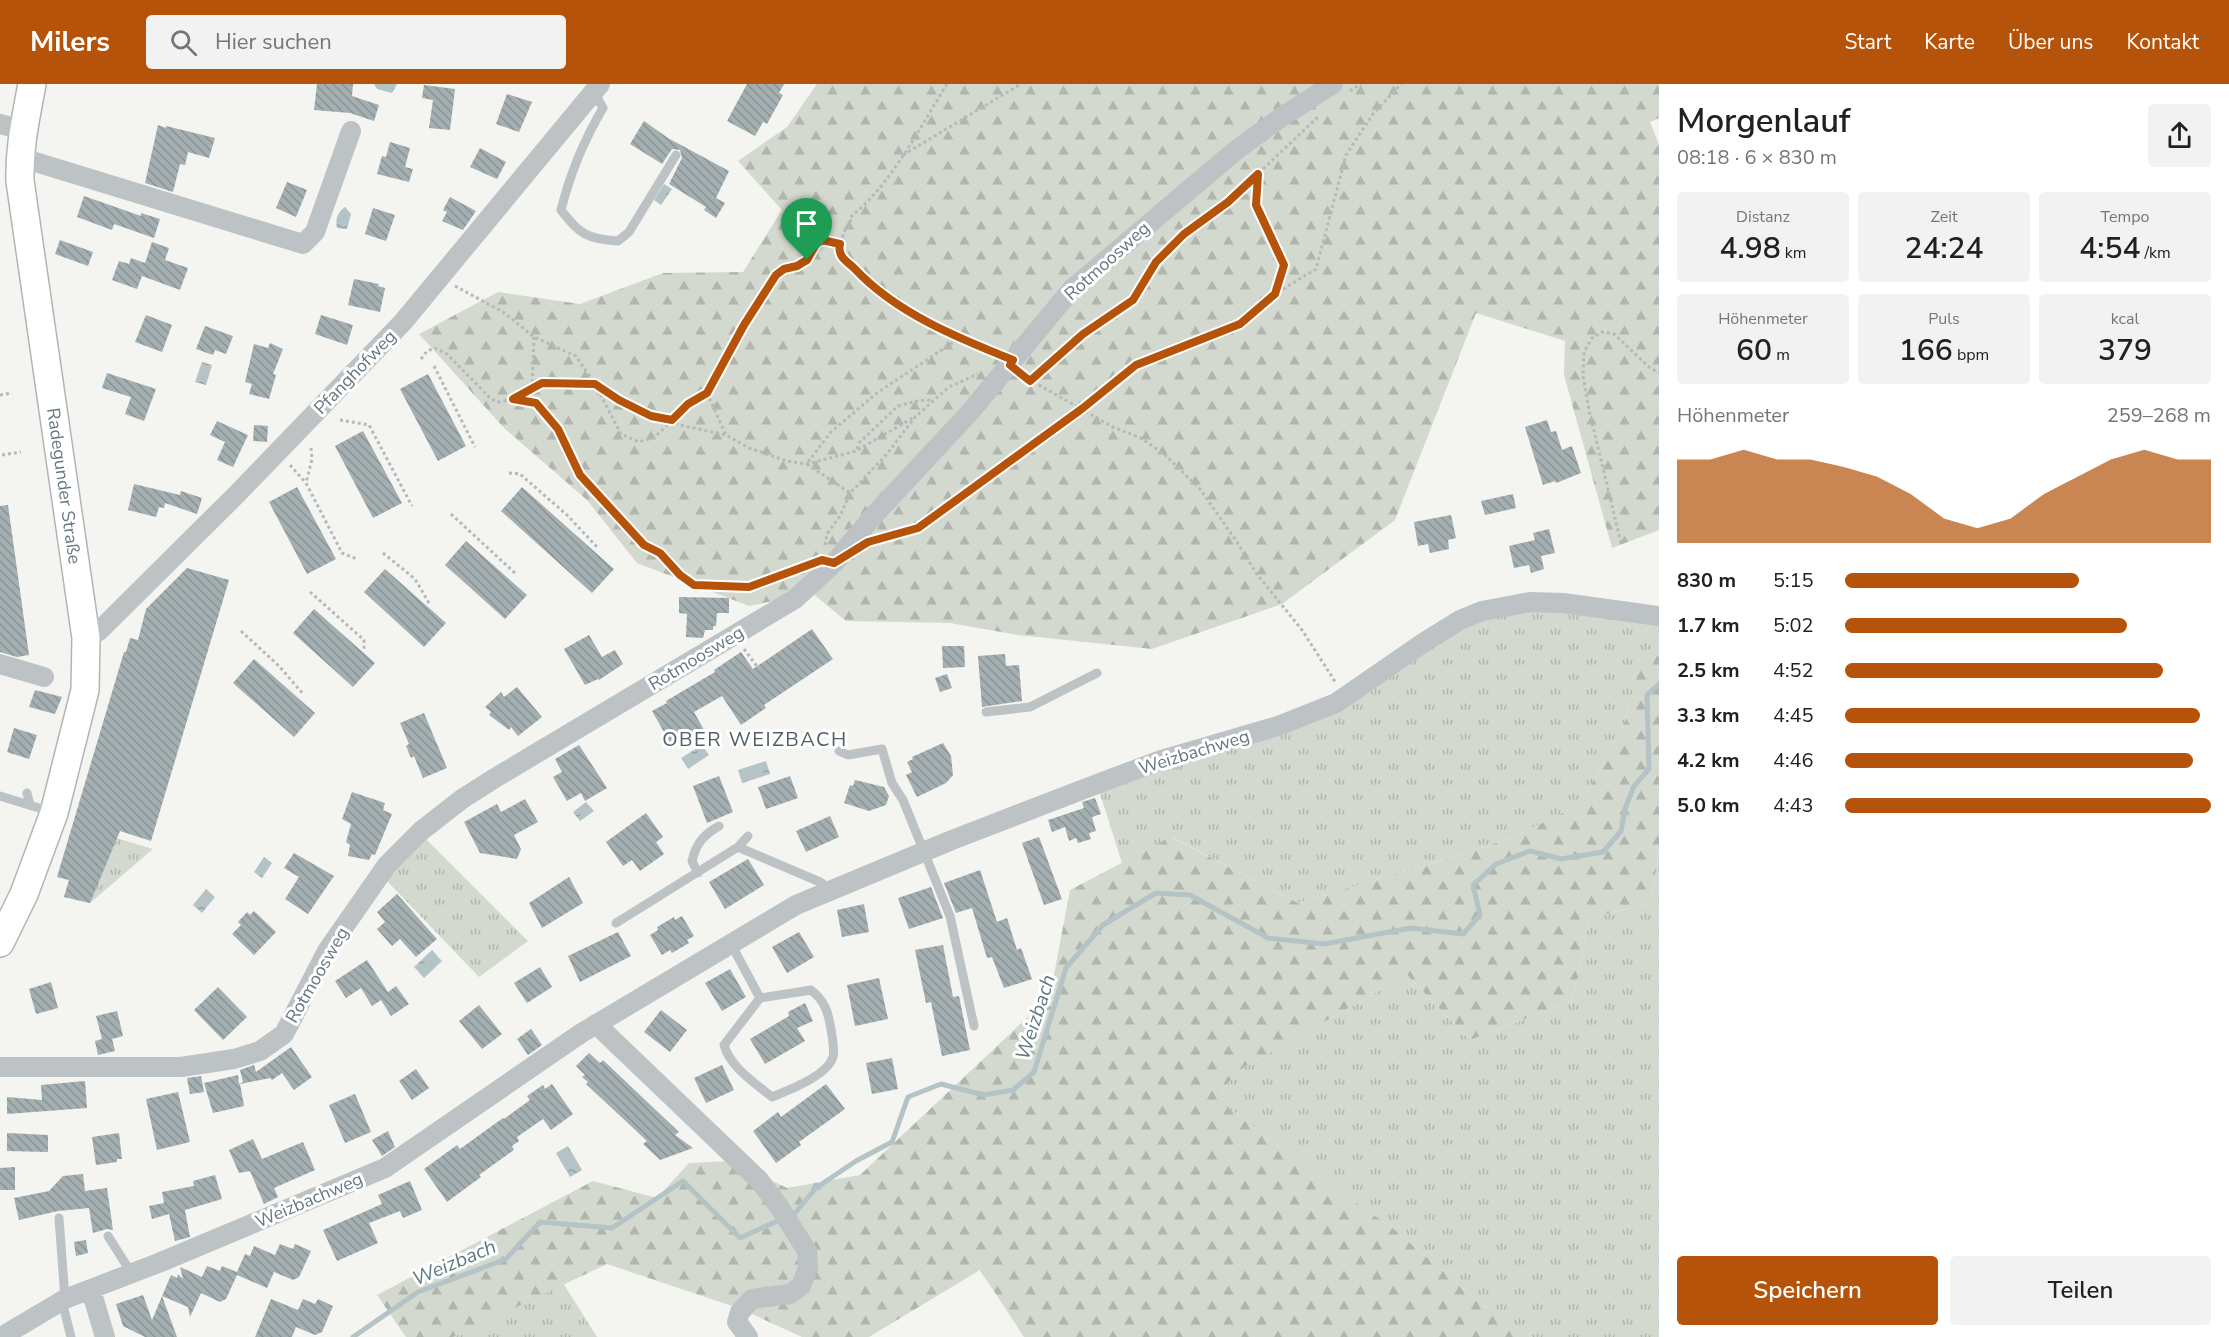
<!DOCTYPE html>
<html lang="de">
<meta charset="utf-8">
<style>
body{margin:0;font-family:"Nunito Sans",sans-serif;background:#f2f2f2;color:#202124;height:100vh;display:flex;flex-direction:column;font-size:22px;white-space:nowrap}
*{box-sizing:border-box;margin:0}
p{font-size:20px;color:#757577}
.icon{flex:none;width:33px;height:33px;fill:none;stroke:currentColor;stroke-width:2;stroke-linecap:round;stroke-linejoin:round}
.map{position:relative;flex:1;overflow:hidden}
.side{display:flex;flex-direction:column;background:#fff;width:570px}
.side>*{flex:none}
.pin{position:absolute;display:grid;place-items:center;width:51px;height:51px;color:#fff;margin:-62px -26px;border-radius:50% 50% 50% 0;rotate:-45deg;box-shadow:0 0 6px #0007}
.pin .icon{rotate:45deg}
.round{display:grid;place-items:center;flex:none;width:63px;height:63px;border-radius:6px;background:#f2f2f2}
.overview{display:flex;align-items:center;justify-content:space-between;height:102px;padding:0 18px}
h1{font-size:33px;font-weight:600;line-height:45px}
.metrics{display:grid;grid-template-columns:repeat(3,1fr);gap:9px;height:102px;padding:6px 18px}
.metrics div{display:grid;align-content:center;border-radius:6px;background:#f2f2f2;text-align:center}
.metrics b{font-size:30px;font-weight:600}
.metrics small{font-size:16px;font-weight:400}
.metrics p{font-size:16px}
.chart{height:168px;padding:12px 18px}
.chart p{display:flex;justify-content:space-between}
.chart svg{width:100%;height:108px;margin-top:6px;fill:#b45309;opacity:.7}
.action{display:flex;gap:12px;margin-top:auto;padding:12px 18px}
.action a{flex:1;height:69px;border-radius:6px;background:#b45309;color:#fff;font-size:24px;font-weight:600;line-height:69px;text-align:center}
.action a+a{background:#f2f2f2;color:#202124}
ul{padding:0 18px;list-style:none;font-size:20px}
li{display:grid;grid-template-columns:96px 72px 1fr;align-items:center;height:45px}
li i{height:15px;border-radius:8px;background:#b45309}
header{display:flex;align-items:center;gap:36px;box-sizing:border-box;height:84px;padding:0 30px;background:#b45309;color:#fff}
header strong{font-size:28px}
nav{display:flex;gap:33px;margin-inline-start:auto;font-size:21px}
.search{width:420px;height:54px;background:#f2f2f2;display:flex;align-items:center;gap:15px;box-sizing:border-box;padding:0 21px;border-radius:6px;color:#757577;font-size:22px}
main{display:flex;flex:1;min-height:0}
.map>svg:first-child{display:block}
.grass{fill:url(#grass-tufts)}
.forest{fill:url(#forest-firs)}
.water{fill:url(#water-ripples)}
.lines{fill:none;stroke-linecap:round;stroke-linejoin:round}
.stream{stroke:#b4c3c5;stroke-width:5}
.building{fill:url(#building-back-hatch)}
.secondary-casing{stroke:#afb6b9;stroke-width:30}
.path{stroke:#b5b9bb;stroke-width:3;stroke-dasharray:3 3;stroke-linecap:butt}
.service{stroke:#bdc2c4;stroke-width:9}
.minor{stroke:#bdc2c4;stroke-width:20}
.secondary{stroke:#fff;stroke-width:27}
.route-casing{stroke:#fff;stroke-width:12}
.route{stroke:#b45309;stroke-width:8}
.labels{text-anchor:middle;stroke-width:6;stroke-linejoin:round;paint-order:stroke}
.street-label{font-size:18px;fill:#647981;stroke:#fff}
.neighbourhood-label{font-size:20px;letter-spacing:1.5px;fill:#516066;stroke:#fff}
.water-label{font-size:20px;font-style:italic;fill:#5f7b7f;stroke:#fff}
</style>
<header>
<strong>Milers</strong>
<div class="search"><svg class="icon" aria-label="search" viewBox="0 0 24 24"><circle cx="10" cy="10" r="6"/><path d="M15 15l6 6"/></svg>Hier suchen</div>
<nav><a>Start</a><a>Karte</a><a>Über uns</a><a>Kontakt</a></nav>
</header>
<main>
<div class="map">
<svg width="1659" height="1253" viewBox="0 0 1659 1253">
<defs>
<pattern id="grass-tufts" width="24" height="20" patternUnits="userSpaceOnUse" patternTransform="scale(1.5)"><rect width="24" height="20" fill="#d4d9cf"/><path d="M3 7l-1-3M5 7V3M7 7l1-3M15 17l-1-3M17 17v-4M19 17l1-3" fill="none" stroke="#b0b5ad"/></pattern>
<pattern id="forest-firs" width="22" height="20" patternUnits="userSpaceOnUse" patternTransform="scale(1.5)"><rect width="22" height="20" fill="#d4d9cf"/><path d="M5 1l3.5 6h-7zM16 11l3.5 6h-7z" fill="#b0b5ad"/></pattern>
<pattern id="water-ripples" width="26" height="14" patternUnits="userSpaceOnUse" patternTransform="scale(1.5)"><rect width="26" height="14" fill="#b4c3c5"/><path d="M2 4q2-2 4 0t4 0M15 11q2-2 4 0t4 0" fill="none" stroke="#96a3a5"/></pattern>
<pattern id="building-back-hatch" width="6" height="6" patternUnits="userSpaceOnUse" patternTransform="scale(1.5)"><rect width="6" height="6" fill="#a4afb2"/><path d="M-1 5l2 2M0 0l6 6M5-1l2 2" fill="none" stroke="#899396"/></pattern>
</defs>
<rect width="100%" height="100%" fill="#f4f4f0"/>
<!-- grass -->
<path class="grass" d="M1500 522 1659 532V563L1640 575 1626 635 1581 720 1515 752 1471 768 1298 819 1172 753 1122 779 1097 700 1278 642Z
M73 741 153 765 90 819 64 813 69 796 58 793Z
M424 753 528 857 479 893 386 796Z
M1659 767V1253H1532L1475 1215 1395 1146 1303 1081 1229 1024 1222 1005 1243 984 1407 891 1470 956 1572 917 1590 834 1651 819Z
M563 1199 597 1253H453Z"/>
<!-- forest -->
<path class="forest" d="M817 0H1659V34L1650 38 1659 61V446L1612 464 1564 291 1565 257 1476 229 1395 436 1282 520 1152 565 1018 551 950 539 846 537 812 509 749 522 637 479 587 416 505 345 419 250 498 208 580 220 663 189 743 188 782 126 738 77 787 43Z
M1659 563V767L1651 819 1590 834 1572 917 1470 956 1407 891 1243 984 1222 1005 1229 1024 1303 1081 1395 1146 1475 1215 1532 1253H1024L980 1186 869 1253H802L741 1225 607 1180 453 1253H406L377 1211 593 1097 657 1114 689 1079 731 1077 787 1104 860 1091 1050 912 1070 806 1171 753 1298 819 1471 768 1515 752 1581 720 1626 635 1640 574Z"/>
<!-- water -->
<path class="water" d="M374 0H397L392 9 377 5Z
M664 100 672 105 661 121 654 116Z
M345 123 351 130 347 145 337 144C335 135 338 128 345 123Z
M202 278 212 281 206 301 195 298Z
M702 661 709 671 688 685 681 674Z
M766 677 770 690 742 699 738 686Z
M586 718 594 727 580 737 573 728Z
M264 773 272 779 262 794 254 788Z
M206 805 215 813 202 829 193 821Z
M432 866 442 877 424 894 414 883Z
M568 1062 582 1086 570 1093 556 1069Z"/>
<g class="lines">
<!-- stream -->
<path class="stream" d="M353 1253 418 1208 506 1175 540 1138 612 1144 683 1097 740 1154 795 1129 816 1104 856 1077 892 1058 908 1013 941 1000 984 1011 1013 1006 1034 988 1066 884 1103 841 1156 809 1190 811 1268 854 1324 860 1411 844 1463 850 1480 831 1473 801 1496 780 1530 767 1561 775 1603 768 1621 747 1625 725 1634 702 1649 685 1647 611 1659 600"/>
</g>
<!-- building -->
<path class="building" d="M317 0H353L352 12 379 21 374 37 350 29 314 26Z
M747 0H784L779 9 783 11 767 40 763 38 755 52 727 37Z
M424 1 455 5 450 46 429 44 433 16 422 14Z
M507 10 532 18 519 48 496 40Z
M644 37 668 54 729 87 716 114 725 119 716 134 704 126 706 123 669 100 682 74 680 66 672 65 662 80 630 60Z
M158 41 166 44V42L215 54 209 74 188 68 185 81 180 80 173 108 145 99Z
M390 58 410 64 405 83 413 85 409 98 377 90 382 72 386 73Z
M480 64 506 78 497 95 470 83Z
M287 98 307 106 296 133 276 124Z
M84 112 141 132V129L160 135 154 154 114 140 112 146 77 133Z
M450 113 476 127 463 146 442 137 447 128 443 126Z
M373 124 395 131 386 157 365 150Z
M60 156 93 168 88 182 55 170Z
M152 158 169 164 165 176 188 184 180 206 142 192 137 205 112 196 119 177 129 180 131 174 145 179Z
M354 195 379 200 378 202 385 204 380 228 348 221Z
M146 231 172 241 162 268 135 258Z
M321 231 353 241 347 261 315 250Z
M205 242 233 252 226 270 215 266 213 271 196 265Z
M270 259 283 265 273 290 276 291 269 315 249 310 252 300 245 298 254 260 268 264Z
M107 289 156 305 144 337 125 330 131 313 102 304Z
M428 290 466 362 438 377 400 305Z
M1547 336 1551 348 1556 347 1562 366 1572 362 1581 389 1556 399 1555 397 1543 401 1525 343Z
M217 337 248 351 233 383 217 376 225 358 210 351Z
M254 341 268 342 267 358 253 357Z
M363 347 402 419 373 434 335 362Z
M134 400 180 411 181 407 202 414 197 430 165 419 164 424 159 423 156 433 128 426Z
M297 403 336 475 307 490 269 418Z
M522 403 614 485 592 509 501 427Z
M1513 410 1516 424 1485 431 1481 417Z
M8 421 29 571 17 573 0 568V422Z
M1451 431 1456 454 1448 456 1449 465 1430 469 1428 460 1418 462 1414 438Z
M1549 445 1555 469 1541 472 1544 485 1531 489 1529 481 1514 484 1509 462 1535 456 1533 449Z
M466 457 527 511 505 535 445 481Z
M187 484 229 496 151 757 120 747 90 819 64 813 69 796 57 793 124 568H126L130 554 138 556 146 525Z
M385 485 446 539 424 563 364 508Z
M679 513 729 514V529H717L716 542H713V546H705L703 554 686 553 687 530 679 529Z
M314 525 375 579 353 603 293 549Z
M812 545 833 575 764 621 766 624 741 641 722 612 694 628 704 646 673 664 652 627 667 619 666 617 715 588 714 586 741 568 753 585Z
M589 551 602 573 615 566 623 580 599 596 598 595 585 601 564 565Z
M942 562H964L965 583 943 584Z
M1005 570 1006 582 1019 581 1022 617 982 623 978 572Z
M254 575 315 629 294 653 233 599Z
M947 590 952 604 940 608 935 594Z
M517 603 542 633 518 652 511 643 509 646 489 631 491 628 485 623 501 608 504 613Z
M35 606 62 613 55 630 29 623Z
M424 629 447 684 423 694 414 672 411 674 406 662 409 660 400 639Z
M14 644 37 651 29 675 7 668Z
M943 659 951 672 953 691 946 699 917 713 906 691 912 688 907 678 913 675 912 673Z
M579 661 607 704 585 717 581 709 567 717 553 693 562 688 555 675Z
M719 692 733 728 707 739 693 702Z
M790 692 798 714 766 725 758 703Z
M855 696 884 703 889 712 886 721 869 727 844 719 850 701 853 702Z
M352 708 385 719 383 726 392 730 375 771 372 770 369 776 348 772 350 761 346 758 351 740 342 735Z
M1095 714 1101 730 1092 733 1096 747 1089 749 1091 755 1078 759 1076 754 1069 757 1065 743 1052 748 1048 736 1084 724 1082 718Z
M525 715 538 738 514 751 521 765 517 775 480 769 464 738 497 720 501 728Z
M646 729 663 753 656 758 664 770 640 787 632 776 623 782 606 758Z
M830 732 839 753 806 768 796 747Z
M1039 753 1062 815 1044 821 1022 759Z
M294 769 334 792 308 830 285 815 299 793 284 784Z
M748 775 764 801 725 825 709 798Z
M980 786 997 838 1007 834 1017 866 1021 864 1032 895 1004 904 992 873 987 874 972 824 956 829 944 799Z
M569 793 583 819 542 844 529 819Z
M931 803 943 834 909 845 898 814Z
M397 810 437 855 416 873 400 855 392 862 377 845 385 838 377 828Z
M864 820 869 848 842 853 837 826Z
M254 827 276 848 254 871 232 850 241 841 238 838 247 828 250 831Z
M682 832 694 852 687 856 689 859 672 869 670 866 662 871 650 851 658 846 657 843 674 833 675 836Z
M618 848 631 872 580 898 568 872Z
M799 848 814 873 787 889 772 863Z
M943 861 953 913 959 912 970 966 942 972 931 918 926 919 915 866Z
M367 876 388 908 396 902 409 920 391 932 381 916 372 922 361 904 346 914 335 897Z
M540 883 552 903 527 919 514 899Z
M730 885 746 913 722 927 705 899Z
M879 894 888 935 855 942 847 901Z
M51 898 58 924 36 930 29 905Z
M218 903 247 933 223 956 194 926Z
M805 919 813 937 797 944 805 957 765 980 750 955 789 932 788 928Z
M479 921 502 950 482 965 459 937Z
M661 926 687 946 670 968 644 948Z
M117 927 123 952 112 955 115 967 98 971 95 957 102 955 96 932Z
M531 945 542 961 528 971 517 955Z
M291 963 312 993 294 1006 282 989 272 996 270 994 240 1000 244 1022 213 1029 204 999 238 991 239 1000 243 998 240 986 254 981 256 988Z
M589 969 600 979 603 976 679 1048 675 1051 693 1064 660 1076 643 1060 647 1057 586 1000 588 998 582 993 585 991 576 982Z
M892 974 898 1005 872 1010 866 979Z
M722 981 734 1006 706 1019 694 994Z
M416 985 429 1004 412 1016 399 997Z
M201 992 204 1008 190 1010 187 994Z
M85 997 87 1024 7 1030V1013L42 1016 41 1001Z
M552 1000 573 1030 551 1046 543 1035 517 1053 519 1057 512 1062 514 1066 479 1091 481 1093 447 1118 424 1085 457 1061 460 1065 503 1034 504 1035 530 1016 527 1012 543 1001 545 1005Z
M826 1000 845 1025 799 1058 801 1061 776 1079 753 1047 778 1028 781 1033Z
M178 1008 190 1058 157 1066 146 1015Z
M355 1010 371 1048 345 1059 329 1021Z
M388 1047 395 1063 382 1072 372 1056Z
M7 1049 48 1051V1068L7 1067Z
M119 1049 122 1075H117V1078L96 1081 92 1053Z
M253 1055 262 1075 303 1058 315 1086 274 1104 278 1113 264 1120 250 1087 239 1089 229 1066Z
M15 1083V1106H0V1084Z
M83 1090 85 1107 107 1104 113 1146 107 1145 93 1149 89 1124 58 1127 19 1136 14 1114 49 1107 63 1092Z
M215 1091 222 1115 185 1126 190 1153 175 1157 169 1130 152 1135 149 1122 164 1119 162 1108 194 1102 193 1097Z
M410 1097 422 1126 403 1134 400 1127 369 1139 378 1159 337 1177 323 1146 382 1120 378 1111Z
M86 1156 88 1169 76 1172 74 1158Z
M280 1160 293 1165 295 1160 311 1167 299 1193 293 1196 274 1188 267 1204 237 1191 226 1215 220 1218 201 1209 190 1233 188 1223 162 1212 177 1253H145L123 1242 116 1220 143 1211 152 1236 171 1191 177 1194 178 1190 183 1195 180 1183 202 1193 207 1182 220 1187 222 1182 237 1188 245 1170 250 1172 254 1162 275 1171Z
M271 1215 298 1226 303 1215 315 1220 318 1215 333 1222 322 1248 315 1251 296 1243 292 1253H255Z"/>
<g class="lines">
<!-- secondary casing -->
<g class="secondary-casing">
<path id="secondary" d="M0 859 24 810 54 729 85 606 86 554 20 97C19 63 26 33 32 0"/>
</g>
<!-- path -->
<path class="path" d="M947 0C921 42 889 104 850 133L851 140 845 146 839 163 841 174 865 197 905 226 961 253
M1350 7 1361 0
M903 71 1021 0
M1258 92 1256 121 1284 181 1275 209
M455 202 503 228 534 253 576 272 595 300 621 350 639 358 655 353 688 320 707 309 744 241 776 191 784 185 797 182 807 176 816 160 822 156 840 160
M534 253 532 303 535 319 558 345 580 391 644 461 660 469 679 491 694 501 749 503 804 483
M421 275 427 267 435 264 447 270 491 315 499 318 513 315 542 299 595 300 619 316 651 331 672 336 680 341 726 351 749 364 787 377 807 380 856 367 916 332
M434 282 475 363
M1023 292 1113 343 1141 354 1165 371 1200 405 1237 458 1256 489 1302 546 1336 599
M1030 297 1084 250 1133 216 1156 178 1184 150 1228 118 1319 32
M707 309 726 351
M0 311 12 309
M514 315 535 319
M340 336 369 341 412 422
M311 364 312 375 306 399 342 469 357 475
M857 365 859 359 898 322 917 317 932 316
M2 371 21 368
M808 378 831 348 877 309 961 253 998 270
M807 380 850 409 886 371 916 332 949 303 978 290
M290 381 306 399
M509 389 520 390 567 431 597 463
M451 430 516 490
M879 455 918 444 1083 324 1136 281 1240 240 1275 210 1316 185 1346 71 1373 30 1401 0
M1621 459 1589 326 1583 292 1584 268 1592 254 1602 248 1614 250 1649 283 1659 289
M825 461 827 450 840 432 850 409
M383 469 415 495 429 519
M310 508 364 556V565
M241 547 279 582 304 611
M744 565 759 585"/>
<!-- service -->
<path class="service" d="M594 8 603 24C584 56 570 90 561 126 579 150 587 155 618 157L629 148 676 71
M986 628 1030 623 1097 589
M839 667 848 671 882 665 892 699 903 716 950 832 974 942
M27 709 30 721
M0 712 52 728
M738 763 748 752
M698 789 692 777C696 760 703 751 719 742
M616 839 738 763 820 798 830 805
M731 860 760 914 724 961C730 983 755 999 772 1013 789 1006 827 992 833 973 835 966 832 953 831 945 828 928 825 917 811 906L760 914
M59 1134 65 1215
M108 1152 132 1190
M62 1217 71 1253"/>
<!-- minor -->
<path class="minor" d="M0 40 23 46
M19 73 303 160 315 148 351 47
M86 554 99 547 237 410 403 238 600 0
M0 580 44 593
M596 940 759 1096 780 1124 807 1167 808 1184 801 1202 790 1210 752 1215 740 1228 737 1238 748 1253
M0 983H181L234 975 260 967 284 950 327 867 387 781 421 747 462 715 495 694 795 515 834 479 876 429 971 327 1071 206 1235 67 1283 32 1333 0
M91 1206 105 1253
M1 1253 65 1215 161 1178 385 1084 580 950 796 821 952 756 1097 700 1161 676 1278 642 1336 619 1423 559 1460 536 1482 527 1530 518 1563 519 1659 532"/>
<!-- secondary -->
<use href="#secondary" class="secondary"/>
</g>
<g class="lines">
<!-- route casing -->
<g class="route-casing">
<path id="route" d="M1258 90 1256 121 1284 181 1275 210 1240 240 1136 281 1083 324 918 444 868 458 834 479 822 476 749 503 694 501 680 491 660 469 644 461 580 391 558 345 536 319 513 315 542 299 595 300 619 316 651 332 672 336 688 320 707 309 744 241 776 191 784 185 797 182 807 176 816 160 822 156 840 160C837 173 847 177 855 185 896 229 958 254 1013 276L1010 281 1030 297 1083 250 1133 216 1156 178 1184 150 1228 118Z"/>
</g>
<!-- route -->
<use href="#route" class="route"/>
</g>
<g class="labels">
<!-- street labels -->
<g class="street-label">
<text transform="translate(1107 177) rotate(-42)" y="6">Rotmoosweg</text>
<text transform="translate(355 288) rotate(-46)" y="6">Pfanghofweg</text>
<text transform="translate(64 402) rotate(82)" y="6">Radegunder Straße</text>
<text transform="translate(696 574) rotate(-31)" y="6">Rotmoosweg</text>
<text transform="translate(1194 668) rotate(-17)" y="6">Weizbachweg</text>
<text transform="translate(317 891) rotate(-60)" y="6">Rotmoosweg</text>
<text transform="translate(309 1116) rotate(-23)" y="6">Weizbachweg</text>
</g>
<!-- neighbourhood labels -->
<g class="neighbourhood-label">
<text x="755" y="662">OBER WEIZBACH</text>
</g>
<!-- water labels -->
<g class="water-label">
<text transform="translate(1035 933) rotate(-72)" y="7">Weizbach</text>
<text transform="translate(454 1178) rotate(-23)" y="7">Weizbach</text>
</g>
</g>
</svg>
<div class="pin" style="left:807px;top:176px;background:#1e9e55"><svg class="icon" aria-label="arrive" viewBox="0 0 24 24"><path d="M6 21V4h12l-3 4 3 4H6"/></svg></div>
</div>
<section class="side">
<div class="overview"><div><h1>Morgenlauf</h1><p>08:18 · 6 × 830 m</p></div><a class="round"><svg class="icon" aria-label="share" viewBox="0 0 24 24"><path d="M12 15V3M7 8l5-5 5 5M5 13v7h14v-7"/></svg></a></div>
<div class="metrics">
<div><p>Distanz</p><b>4.98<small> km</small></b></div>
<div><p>Zeit</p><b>24:24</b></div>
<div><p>Tempo</p><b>4:54<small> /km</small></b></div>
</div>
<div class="metrics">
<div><p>Höhenmeter</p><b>60<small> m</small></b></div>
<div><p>Puls</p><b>166<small> bpm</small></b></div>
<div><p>kcal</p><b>379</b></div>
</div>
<div class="chart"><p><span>Höhenmeter</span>259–268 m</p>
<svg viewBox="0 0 160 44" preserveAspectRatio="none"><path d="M0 44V10L10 10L20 6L30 10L40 10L50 13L60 17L70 24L80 34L90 38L100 34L110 24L120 17L130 10L140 6L150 10L160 10V44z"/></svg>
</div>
<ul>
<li><b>830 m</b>5:15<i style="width:64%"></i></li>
<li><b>1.7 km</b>5:02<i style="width:77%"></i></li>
<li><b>2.5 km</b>4:52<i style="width:87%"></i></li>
<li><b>3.3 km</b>4:45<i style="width:97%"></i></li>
<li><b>4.2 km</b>4:46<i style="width:95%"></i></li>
<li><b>5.0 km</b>4:43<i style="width:100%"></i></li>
</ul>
<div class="action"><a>Speichern</a><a>Teilen</a></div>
</section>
</main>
